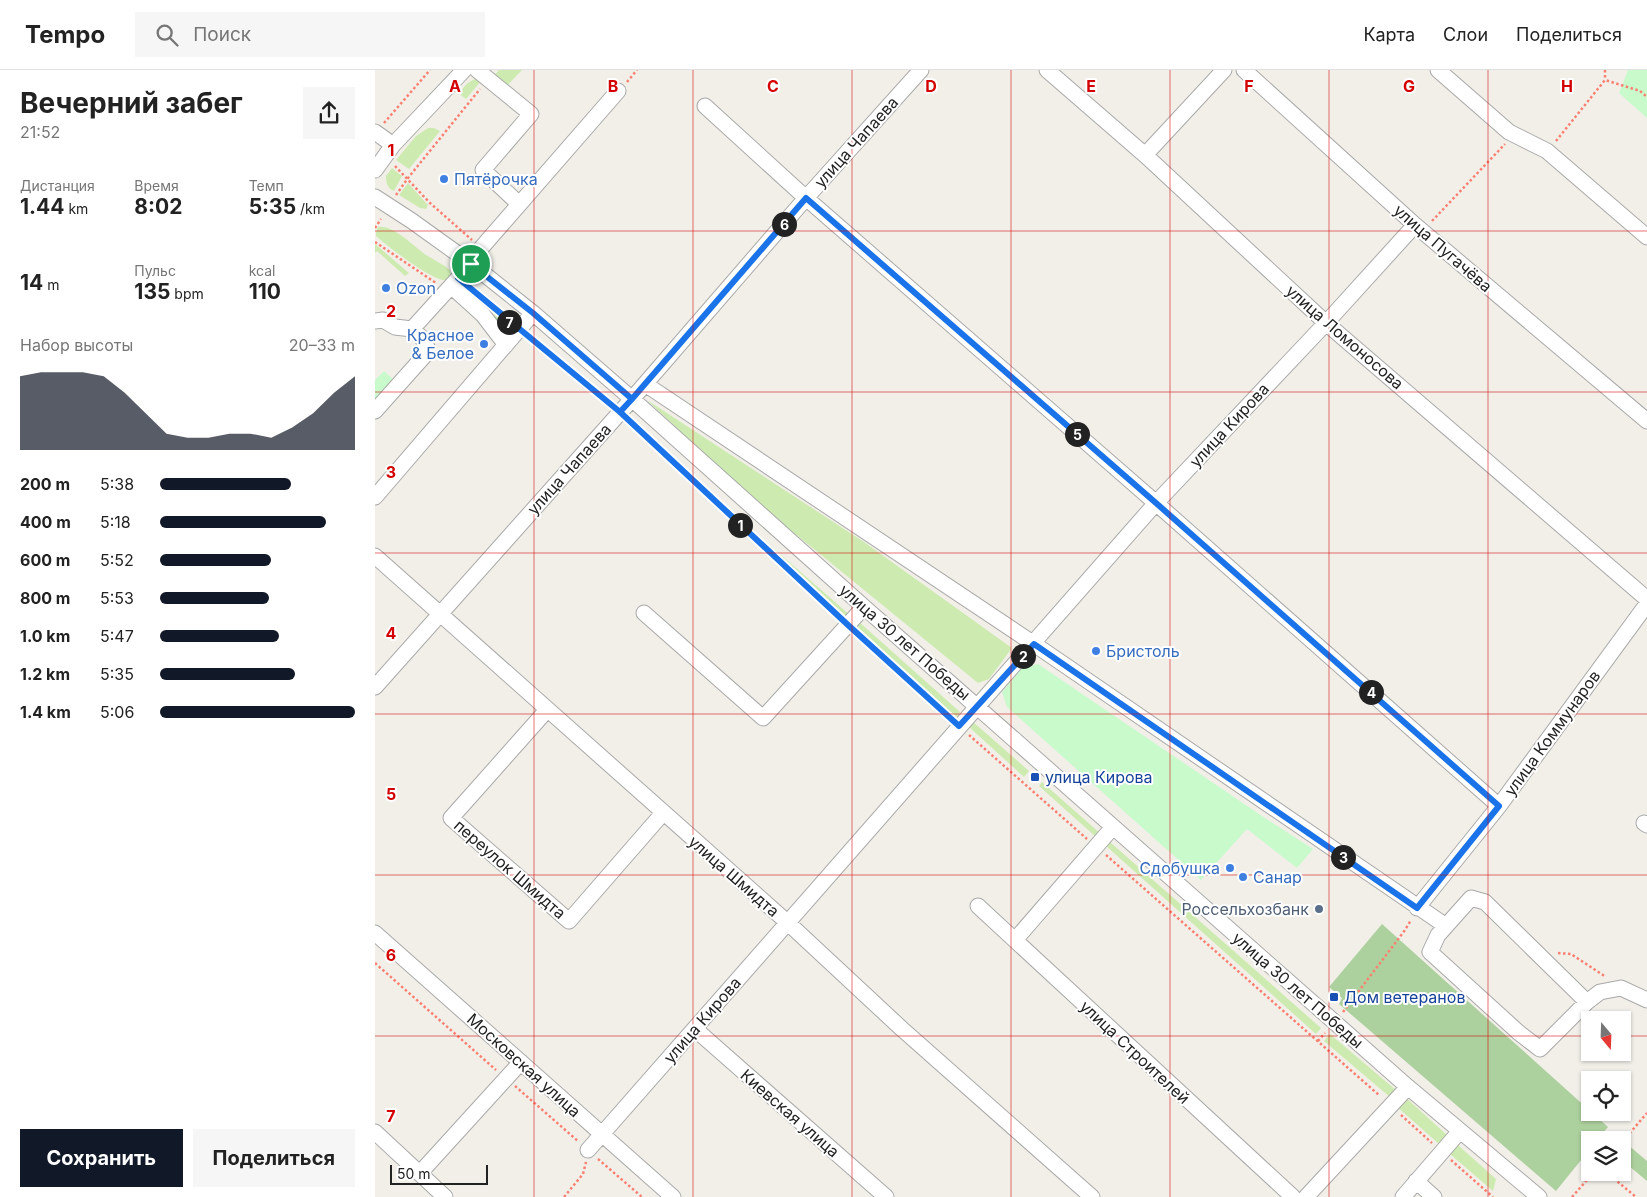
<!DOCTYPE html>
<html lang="ru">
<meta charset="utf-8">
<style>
body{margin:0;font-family:Inter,sans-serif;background:#f6f6f6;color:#222;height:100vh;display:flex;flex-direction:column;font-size:19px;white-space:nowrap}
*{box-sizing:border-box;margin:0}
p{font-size:16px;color:#767676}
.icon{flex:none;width:28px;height:28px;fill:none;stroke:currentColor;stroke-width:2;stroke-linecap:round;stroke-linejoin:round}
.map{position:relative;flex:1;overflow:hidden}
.side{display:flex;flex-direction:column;background:#fff;width:375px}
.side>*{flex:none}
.needle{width:32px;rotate:161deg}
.fabs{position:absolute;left:1206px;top:941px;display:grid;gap:10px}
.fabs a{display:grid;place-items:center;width:50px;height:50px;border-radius:0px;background:#fff;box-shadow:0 1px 4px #0004;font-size:25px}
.scale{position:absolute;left:15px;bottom:12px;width:98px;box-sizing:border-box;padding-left:5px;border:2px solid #222;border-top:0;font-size:14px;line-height:18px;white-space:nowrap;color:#222;-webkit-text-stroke:4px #fff;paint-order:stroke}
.pin{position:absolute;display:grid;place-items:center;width:42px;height:42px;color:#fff;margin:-21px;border:2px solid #fff;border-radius:50%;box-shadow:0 1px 5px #0007}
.km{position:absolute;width:25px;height:25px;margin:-12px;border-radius:50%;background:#222;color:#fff;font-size:14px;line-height:25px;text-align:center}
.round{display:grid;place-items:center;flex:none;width:52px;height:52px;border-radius:0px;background:#f6f6f6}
.head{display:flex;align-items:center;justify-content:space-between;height:85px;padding:0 20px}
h1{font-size:28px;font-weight:700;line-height:38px}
.stats{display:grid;grid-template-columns:repeat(3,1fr);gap:8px;height:85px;padding:5px 20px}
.stats div{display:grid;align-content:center}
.stats b{font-size:21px;font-weight:700}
.stats small{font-size:14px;font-weight:400}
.stats p{font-size:14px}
.chart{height:140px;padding:10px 20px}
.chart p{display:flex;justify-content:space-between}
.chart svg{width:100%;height:90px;margin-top:5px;fill:#111827;opacity:.7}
.button{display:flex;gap:10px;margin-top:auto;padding:10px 20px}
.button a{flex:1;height:58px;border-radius:0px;background:#111827;color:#fff;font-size:20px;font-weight:700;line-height:58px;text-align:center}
.button a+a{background:#f6f6f6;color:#222}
ul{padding:0 20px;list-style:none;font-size:16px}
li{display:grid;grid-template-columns:80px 60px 1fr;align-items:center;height:38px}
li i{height:12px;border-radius:6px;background:#111827}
header{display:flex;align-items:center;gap:30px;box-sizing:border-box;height:70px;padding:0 25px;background:#fff;border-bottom:1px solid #e0e0e0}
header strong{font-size:24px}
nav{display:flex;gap:28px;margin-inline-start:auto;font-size:18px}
.search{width:350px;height:45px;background:#f6f6f6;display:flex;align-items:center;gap:12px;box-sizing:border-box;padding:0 18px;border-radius:0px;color:#767676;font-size:19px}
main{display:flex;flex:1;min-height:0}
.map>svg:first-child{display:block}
.grass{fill:#cdebb0}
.forest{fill:#add19e}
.park{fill:#c8facc}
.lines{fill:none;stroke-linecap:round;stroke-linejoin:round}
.minor-casing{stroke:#a9a9a9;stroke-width:17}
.path{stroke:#fa8072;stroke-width:2.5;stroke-dasharray:2.5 2.5;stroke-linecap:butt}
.minor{stroke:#fff;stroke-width:15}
.route-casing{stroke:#fff;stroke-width:10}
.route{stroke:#1a73e8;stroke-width:6}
.grid{fill:none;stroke:#d40000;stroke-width:1;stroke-opacity:0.55}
.shop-dot{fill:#3f7fe0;stroke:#fff;stroke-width:2}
.transit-dot{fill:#1a4fb4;stroke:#fff;stroke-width:2}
.service-dot{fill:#5c6f8a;stroke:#fff;stroke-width:2}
.labels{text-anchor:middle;stroke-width:4;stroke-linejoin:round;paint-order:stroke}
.street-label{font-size:16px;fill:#222;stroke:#fff}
.shop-label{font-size:16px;fill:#366cbe;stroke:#fff;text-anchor:start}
.transit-label{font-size:16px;fill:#164399;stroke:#fff;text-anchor:start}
.service-label{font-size:16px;fill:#4e5e75;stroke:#fff;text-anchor:end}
.grid-label{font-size:16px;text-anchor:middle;font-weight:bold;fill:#d40000;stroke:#fff;stroke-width:4;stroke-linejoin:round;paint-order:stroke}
</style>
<header>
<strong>Tempo</strong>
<div class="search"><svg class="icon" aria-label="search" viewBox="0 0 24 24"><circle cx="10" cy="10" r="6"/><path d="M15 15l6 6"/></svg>Поиск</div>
<nav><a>Карта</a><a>Слои</a><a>Поделиться</a></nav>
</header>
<main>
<section class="side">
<div class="head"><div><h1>Вечерний забег</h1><p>21:52</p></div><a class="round"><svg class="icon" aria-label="share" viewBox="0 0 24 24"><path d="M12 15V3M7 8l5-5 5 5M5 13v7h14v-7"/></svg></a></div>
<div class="stats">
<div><p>Дистанция</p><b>1.44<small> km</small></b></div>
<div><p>Время</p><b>8:02</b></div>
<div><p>Темп</p><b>5:35<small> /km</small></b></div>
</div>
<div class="stats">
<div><b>14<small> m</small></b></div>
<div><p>Пульс</p><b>135<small> bpm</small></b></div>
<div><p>kcal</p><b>110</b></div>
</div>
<div class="chart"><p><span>Набор высоты</span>20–33 m</p>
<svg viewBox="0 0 160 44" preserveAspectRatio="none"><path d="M0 44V8L10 6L20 6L30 6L40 8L50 16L60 26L70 36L80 38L90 38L100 36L110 36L120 38L130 33L140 26L150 16L160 8V44z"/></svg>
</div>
<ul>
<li><b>200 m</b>5:38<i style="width:67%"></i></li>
<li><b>400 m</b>5:18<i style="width:85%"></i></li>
<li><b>600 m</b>5:52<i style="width:57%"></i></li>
<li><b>800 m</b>5:53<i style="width:56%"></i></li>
<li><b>1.0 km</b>5:47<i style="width:61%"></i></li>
<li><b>1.2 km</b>5:35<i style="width:69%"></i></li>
<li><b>1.4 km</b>5:06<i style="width:100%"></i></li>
</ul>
<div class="button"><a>Сохранить</a><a>Поделиться</a></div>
</section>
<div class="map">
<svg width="1272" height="1127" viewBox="0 0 1272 1127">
<rect width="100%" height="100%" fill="#f2efe9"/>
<!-- grass -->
<path class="grass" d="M124 0H147L129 19 117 8Z
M103 8 106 11 91 29 86 25C86 17 95 10 103 8Z
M53 58H59L65 61 34 99 21 90 41 66Z
M17 98 27 106 19 121C12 118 11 113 11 106Z
M33 113 53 135 51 139 45 138 24 125Z
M3 157C19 155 38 176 51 185 59 190 68 194 75 200L77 206C75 208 75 210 71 210 58 212 11 175 1 166V162Z
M0 174 34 203 30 206 2 181 0 183Z
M95 222H97L136 258 133 261 118 249Z
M272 330 489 472 637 578 614 609 603 613 380 431Z
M365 449 476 546 473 549 370 456Z
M483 551 585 642 582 648 480 555Z
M597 651 654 701 649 707 593 656Z
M667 712 946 958 941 964 664 716Z
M955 964 1022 1021 1016 1028 949 971Z
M1029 1026 1072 1065 1064 1074 1021 1036Z
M1083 1075 1121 1109 1118 1121 1075 1084Z"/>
<!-- forest -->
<path class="forest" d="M1007 854 1233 1057 1222 1070H1215V1079L1181 1121 964 934 967 928 954 917Z
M1252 1074 1272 1091V1111L1248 1091V1079Z"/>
<!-- park -->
<path class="park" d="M1253 0H1272V48L1244 23Z
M9 301 19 310 0 332V310Z
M663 594 884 744 938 779 922 798 872 759 826 810 632 637 627 622 647 598Z"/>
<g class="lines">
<!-- minor casing -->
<g class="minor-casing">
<path id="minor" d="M102 0 156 44 108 100 144 134
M672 0 770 85 951 253 1272 529
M869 0 1040 155 1272 351
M1063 0 1134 62 1172 81 1272 167
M330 36 431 128 781 433 1124 736
M0 62 18 75
M770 85 849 0
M0 100 18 75 89 0
M0 127 37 151 94 192 158 243 257 329 489 537 1033 1017 1164 1127
M94 192 243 21
M76 216 108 245 131 275
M0 251 8 250 20 257 37 259 48 269 52 277 50 285 0 341
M37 259 96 194
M270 314 659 574 1071 856
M0 427 158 243
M0 486 412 852 527 959 717 1127
M269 543 388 648 489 537
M0 617 257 329 431 128 546 0
M172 640 76 748 194 851 288 743
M1269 753 1272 755
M603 836 918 1127
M1042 838 1124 736 1272 534
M0 863 298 1127
M640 870 738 757
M1212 932 1110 832 1096 828 1063 865 1055 882 1143 962 1165 979 1212 932 1225 922 1246 918 1272 930
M320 959 511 1127
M0 1062 70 1127
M213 1080 781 433 951 253 1040 155
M45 1103 146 992
M1041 1111 1059 1127
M931 1127 1033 1017
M1028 1127 1085 1061"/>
</g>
<!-- path -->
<path class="path" d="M1230 0V10
M252 12 262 0
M9 53 55 0
M1181 71 1230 10 1265 21 1272 27
M20 96 55 133 97 170
M21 125 33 108 105 19
M1057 151 1130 74
M0 158 6 149
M0 172 61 213
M154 269 236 334
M255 351 462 545
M483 564 575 648
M594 665 712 769
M731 785 1005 1026
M1183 883 1196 884 1231 907
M0 893 121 1000
M968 942 1030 860 1036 850
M943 971 950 963
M140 1016 204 1072
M1026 1045 1057 1073
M1248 1071 1272 1043
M223 1089 267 1127
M1076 1090 1118 1127
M1231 1102 1261 1127
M189 1127 208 1104 211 1092
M1197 1127 1219 1102"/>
<!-- minor -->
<use href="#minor" class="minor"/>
</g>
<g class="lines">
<!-- route casing -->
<g class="route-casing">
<path id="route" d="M96 194 158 243 257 329 245 342 473 555 584 656 659 574 1042 838 1124 736 781 433 431 128 257 329 245 342 83 208 96 194"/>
</g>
<!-- route -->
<use href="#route" class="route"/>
</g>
<!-- grid -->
<path class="grid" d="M159 0V1127M318 0V1127M477 0V1127M636 0V1127M795 0V1127M954 0V1127M1113 0V1127M0 161H1272M0 322H1272M0 483H1272M0 644H1272M0 805H1272M0 966H1215M1248 966H1272"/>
<!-- markers -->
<g class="shop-dot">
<circle cx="69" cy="109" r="5"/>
<circle cx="11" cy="218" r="5"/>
<circle cx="109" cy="274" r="5"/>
<circle cx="721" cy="581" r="5"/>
<circle cx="855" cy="798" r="5"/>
<circle cx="868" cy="807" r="5"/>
</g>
<g class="transit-dot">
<rect x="655" y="702" width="10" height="10" rx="2.5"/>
<rect x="954" y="922" width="10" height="10" rx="2.5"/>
</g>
<circle class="service-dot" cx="944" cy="839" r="5"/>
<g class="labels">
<!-- street labels -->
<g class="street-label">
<text transform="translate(481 72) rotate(-48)" y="6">улица Чапаева</text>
<text transform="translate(1068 178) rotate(41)" y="6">улица Пугачёва</text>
<text transform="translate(970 267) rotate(41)" y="6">улица Ломоносова</text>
<text transform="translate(854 355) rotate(-47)" y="6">улица Кирова</text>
<text transform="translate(194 399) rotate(-48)" y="6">улица Чапаева</text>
<text transform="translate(530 572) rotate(41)" y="6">улица 30 лет Победы</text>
<text transform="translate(1177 663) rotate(-54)" y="6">улица Коммунаров</text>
<text transform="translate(135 799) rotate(41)" y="6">переулок Шмидта</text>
<text transform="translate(359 806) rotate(41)" y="6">улица Шмидта</text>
<text transform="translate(923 920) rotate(41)" y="6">улица 30 лет Победы</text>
<text transform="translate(327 950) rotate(-49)" y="6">улица Кирова</text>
<text transform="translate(760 982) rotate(43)" y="6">улица Строителей</text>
<text transform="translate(149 995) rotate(42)" y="6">Московская улица</text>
<text transform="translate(415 1043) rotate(41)" y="6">Киевская улица</text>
</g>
<!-- shop labels -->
<g class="shop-label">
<text x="79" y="115">Пятёрочка</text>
<text x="21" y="224">Ozon</text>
<text x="99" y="271" text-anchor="end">Красное<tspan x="99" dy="18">&amp; Белое</tspan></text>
<text x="731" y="587">Бристоль</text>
<text x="845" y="804" text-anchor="end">Сдобушка</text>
<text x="878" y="813">Санар</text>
</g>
<!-- transit labels -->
<g class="transit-label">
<text x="670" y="713">улица Кирова</text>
<text x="969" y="933">Дом ветеранов</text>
</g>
<!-- service labels -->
<g class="service-label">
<text x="934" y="845">Россельхозбанк</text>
</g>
</g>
<g class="grid-label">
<text x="80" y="22">A</text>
<text x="238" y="22">B</text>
<text x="398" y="22">C</text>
<text x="556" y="22">D</text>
<text x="716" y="22">E</text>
<text x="874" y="22">F</text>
<text x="1034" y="22">G</text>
<text x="1192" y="22">H</text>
<text x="16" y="86">1</text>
<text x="16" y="247">2</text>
<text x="16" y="408">3</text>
<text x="16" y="569">4</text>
<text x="16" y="730">5</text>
<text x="16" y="891">6</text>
<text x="16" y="1052">7</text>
</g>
</svg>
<div class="fabs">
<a><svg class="needle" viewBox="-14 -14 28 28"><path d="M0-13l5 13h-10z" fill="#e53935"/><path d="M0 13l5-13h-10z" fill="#767676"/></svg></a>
<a><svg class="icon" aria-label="locate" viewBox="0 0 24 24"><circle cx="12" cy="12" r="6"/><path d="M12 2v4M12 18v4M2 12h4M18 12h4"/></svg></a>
<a><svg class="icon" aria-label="layers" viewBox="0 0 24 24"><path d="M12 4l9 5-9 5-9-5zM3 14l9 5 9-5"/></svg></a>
</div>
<div class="scale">50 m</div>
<div class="pin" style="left:96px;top:194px;background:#1e9e55"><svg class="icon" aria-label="arrive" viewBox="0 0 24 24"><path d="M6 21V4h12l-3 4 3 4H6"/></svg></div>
<b class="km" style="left:365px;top:455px">1</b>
<b class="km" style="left:648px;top:586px">2</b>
<b class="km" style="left:968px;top:787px">3</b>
<b class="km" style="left:996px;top:622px">4</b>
<b class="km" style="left:702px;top:364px">5</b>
<b class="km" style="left:409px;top:154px">6</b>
<b class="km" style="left:134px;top:252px">7</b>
</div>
</main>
